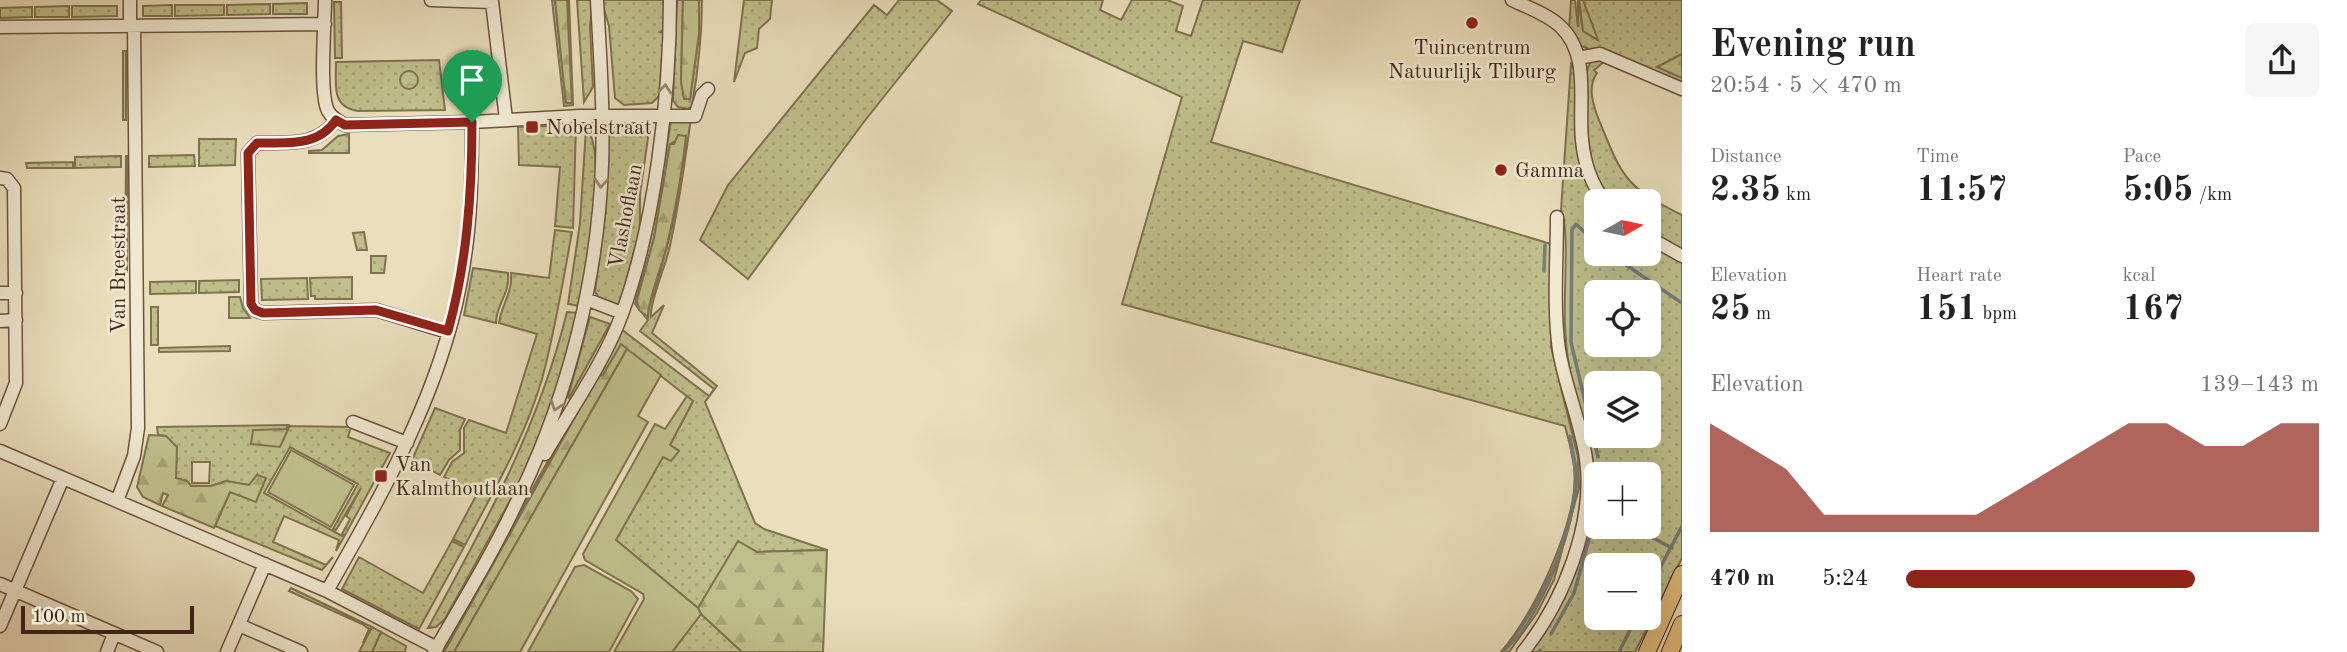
<!DOCTYPE html>
<meta charset="utf-8">
<style>
body{margin:0;font-family:"Old Standard TT",serif;background:#f6f6f6;color:#222;height:100vh;display:flex;flex-direction:column;font-size:26px;white-space:nowrap}
*{box-sizing:border-box;margin:0}
p{font-size:23px;color:#767676}
.icon{flex:none;width:38px;height:38px;fill:none;stroke:currentColor;stroke-width:2;stroke-linecap:round;stroke-linejoin:round}
.map{position:relative;flex:1;overflow:hidden}
.sheet{display:flex;flex-direction:column;background:#fff;width:665px}
.sheet>*{flex:none}
.needle{width:46px;rotate:81deg}
.controls{position:absolute;left:1584px;top:189px;display:grid;gap:14px}
.controls a{display:grid;place-items:center;width:77px;height:77px;border-radius:10px;background:#fff;box-shadow:0 7px 28px #0002;font-size:35px}
.scale{position:absolute;left:21px;bottom:18px;width:173px;box-sizing:border-box;padding-left:7px;border:4px solid #422514;border-top:0;font-size:19px;line-height:24px;white-space:nowrap;color:#422514;-webkit-text-stroke:5px #f1ead3;paint-order:stroke}
.pin{position:absolute;display:grid;place-items:center;width:60px;height:60px;color:#fff;margin:-72px -30px;border-radius:50% 50% 50% 0;rotate:-45deg;box-shadow:0 0 7px #0007}
.pin .icon{rotate:45deg}
.round{display:grid;place-items:center;flex:none;width:74px;height:74px;border-radius:10px;background:#f6f6f6}
.headline{display:flex;align-items:center;justify-content:space-between;height:119px;padding:0 28px}
h1{font-size:38px;font-weight:600;line-height:52px}
.figures{display:grid;grid-template-columns:repeat(3,1fr);gap:10px;height:119px;padding:7px 28px}
.figures div{display:grid;align-content:center}
.figures b{font-size:35px;font-weight:600}
.figures small{font-size:19px;font-weight:400}
.figures p{font-size:19px}
.chart{height:196px;padding:14px 28px}
.chart p{display:flex;justify-content:space-between}
.chart svg{width:100%;height:126px;margin-top:7px;fill:#8f2418;opacity:.7}
ul{padding:0 28px;list-style:none;font-size:23px}
li{display:grid;grid-template-columns:112px 84px 1fr;align-items:center;height:52px}
li i{height:18px;border-radius:9px;background:#8f2418}
main{display:flex;flex:1;min-height:0}
.map>svg:first-child{display:block}
.grass{fill:url(#grass-dots);stroke:#807250;stroke-width:2;fill-rule:evenodd}
.forest{fill:url(#forest-firs);stroke:#807250;stroke-width:2}
.park{fill:url(#park-crowns);stroke:#807250;stroke-width:2}
.garden{fill:#bfbf8b;stroke:#807250;stroke-width:2}
.water{fill:url(#water-ripples);stroke:#787e78;stroke-width:2}
.lines{fill:none;stroke-linecap:round;stroke-linejoin:round}
.stream{stroke:#787e78;stroke-width:3.5}
.minor-casing{stroke:#6c533e;stroke-width:15}
.major-casing{stroke:#422514;stroke-width:18}
.minor{stroke:#f1ead3;stroke-width:12}
.major{stroke:#e5bf7e;stroke-width:16}
.oneway{stroke:#9a8874}
.route-casing{stroke:#fff;stroke-width:14}
.route{stroke:#8f2418;stroke-width:9}
.poi-dot{fill:#8f2418;stroke:#f1ead3;stroke-width:2.5}
.labels{text-anchor:middle;stroke-width:5;stroke-linejoin:round;paint-order:stroke}
.poi-label{font-size:21px;fill:#422514;stroke:#f1ead3;text-anchor:start}
.street-label{font-size:21px;fill:#422514;stroke:#f1ead3}
</style>
<main>
<div class="map">
<svg width="1682" height="652" viewBox="0 0 1682 652">
<defs>
<pattern id="grass-dots" width="8" height="8" patternUnits="userSpaceOnUse" patternTransform="scale(1.75)"><rect width="8" height="8" fill="#bfbf8b"/><path d="M2 2h.1M6 6h.1" fill="none" stroke="#a5a477" stroke-width="1.8" stroke-linecap="round"/></pattern>
<pattern id="forest-firs" width="22" height="20" patternUnits="userSpaceOnUse" patternTransform="scale(1.75)"><rect width="22" height="20" fill="#bfbf8b"/><path d="M5 1l3.5 6h-7zM16 11l3.5 6h-7z" fill="#a5a477"/></pattern>
<pattern id="park-crowns" width="20" height="18" patternUnits="userSpaceOnUse" patternTransform="scale(1.75)"><rect width="20" height="18" fill="#bfbf8b"/><path d="M2 6a3 3 0 1 1 6 0M12 15a3 3 0 1 1 6 0" fill="none" stroke="#a5a477"/></pattern>
<pattern id="water-ripples" width="26" height="14" patternUnits="userSpaceOnUse" patternTransform="scale(1.75)"><rect width="26" height="14" fill="#9cbabb"/><path d="M2 4q2-2 4 0t4 0M15 11q2-2 4 0t4 0" fill="none" stroke="#819797"/></pattern>
</defs>
<rect width="100%" height="100%" fill="#eadebc"/>
<filter id="stains"><feTurbulence type="fractalNoise" baseFrequency=".00286" numOctaves="4"/><feColorMatrix values="0 0 0 0 .2 0 0 0 0 .09 0 0 0 0 .02 0 0 0 .5 -.17"/></filter>
<radialGradient id="worn" r=".72"><stop offset=".6" stop-color="#630" stop-opacity="0"/><stop offset="1" stop-color="#630" stop-opacity=".3"/></radialGradient>
<!-- grass -->
<path class="grass" d="M552 0H555L566 103 572 102 567 0H569L573 105 564 106Z
M577 0H593L590 26 593 87 584 102Z
M601 0H665L664 30 660 32 664 33 659 96 652 103 624 105 615 98 609 26Z
M677 0H683L681 82 690 99 699 34V0H702C702 36 698 71 692 106L688 109 678 107 673 101Z
M744 0H772L770 19 759 29 757 48 745 53 734 82Z
M899 0H937L952 11 863 123 748 279 700 240 728 185 874 5 887 15Z
M981 0H1103L1100 10 1121 20 1132 0H1167L1183 6 1176 31 1191 36 1203 0H1300L1282 52 1243 41 1211 142 1551 244V347L1578 457 1579 488 1554 580 1537 613 1509 652H1501C1534 613 1573 531 1575 479 1576 462 1569 443 1565 426L1122 304 1182 97 978 4ZM1573 457C1587 505 1545 611 1510 644 1545 592 1583 523 1573 457Z
M1571 0H1575L1578 27V0L1583 31 1596 39 1583 0H1682V54L1658 67 1682 78V84L1581 46 1569 29Z
M334 2H341L342 58H335Z
M307 3V14H273V4Z
M270 4V14L227 15V5Z
M172 5V16H143V6Z
M175 5H224V15L175 16Z
M69 6V17H35V7Z
M72 6H117V16L72 17Z
M32 7V17L0 18V8Z
M123 51H126V120H123Z
M1593 59 1605 61 1594 70 1597 73C1587 87 1593 105 1599 120 1622 177 1625 187 1682 215V250L1649 231 1648 201H1612C1607 192 1599 183 1595 173 1588 153 1578 72 1593 59Z
M439 60 445 110 358 111C331 107 336 85 336 62Z
M1571 64 1575 68 1579 159 1600 201H1596V254H1648L1649 243 1682 262V558L1635 652H1529C1566 611 1599 506 1591 452 1589 435 1581 417 1577 400 1570 377 1566 351 1565 327 1563 300 1570 227 1561 210ZM1596 292H1648V345H1596ZM1596 383H1648V436H1596ZM1596 474H1648V527H1596ZM1596 565H1648V618H1596Z
M691 118C685 160 679 207 669 250 665 267 649 304 651 317L664 305 652 333 717 386 705 402 755 523 764 529 827 550 757 552 738 542 698 608 616 540 663 456 678 450 670 445 693 401 621 345 603 375 598 376 442 652 621 329 709 396 714 389 640 331 648 320 635 304 655 217 671 121ZM686 136C685 183 670 234 658 280 655 293 647 303 648 316L639 309 637 300 654 238 670 144Z
M639 123 646 128 648 138 640 194V229L620 304 616 305 599 299 595 291 606 208 608 137 616 124Z
M576 125 573 228 555 226 560 167 519 165 518 127Z
M586 128C609 152 585 272 580 306L568 304 580 223Z
M349 134V153H309V151L322 150 338 136Z
M199 139H236L235 165 199 166Z
M194 155 195 166 149 167V156Z
M121 156V167L75 168V157Z
M126 156H128L127 272H125Z
M73 162V168H27L26 163Z
M555 230 572 232C563 281 555 331 542 379 525 438 493 492 465 545L453 539 477 494 444 477 452 462 464 453V428L469 420 506 433 537 334 499 323C501 305 513 293 511 273L549 278Z
M364 232 367 250H357L353 233Z
M371 256H386L384 273H371Z
M473 268 508 273C510 295 496 304 496 323L464 315Z
M352 277V299H315V296H311L310 278Z
M307 278 308 299 262 300 261 279Z
M239 280V292L199 293V281Z
M196 281V293L150 294V282Z
M229 297H240L243 308 250 318H229Z
M151 307H158V345H151Z
M567 312 578 313 556 393 523 477 445 619 436 627 428 628C485 524 538 429 567 312Z
M590 317 610 324 569 398 568 397Z
M230 346V351L159 352V348Z
M435 408 465 419 460 430V450L449 460 440 475 412 460Z
M288 425 279 447 289 426 351 427 348 437 390 453 345 535 342 534 350 519 346 516 361 488 336 530 333 529 358 484 290 447 264 493 344 537 336 551 339 540 284 516 273 542 326 565 333 557 322 570 215 526 230 492 256 501 257 475 249 485 226 481 211 486H191L187 481 176 479 174 469 177 461 166 436 158 435 157 427ZM192 462H210L209 483H192Z
M452 541 464 547 419 629 342 589 359 557 423 593Z
M291 588 372 627 363 643 369 629 362 624 289 591Z
M701 614 742 652H672Z
M381 632 406 646 405 652H372Z"/>
<!-- forest -->
<path class="forest" d="M555 0H567L572 103H566Z
M683 0H699V34L690 99H684L681 82Z
M1579 0H1583L1598 40 1583 31Z
M1682 54V78L1657 67Z
M678 135 686 136C682 174 675 212 666 249 662 266 647 302 648 317L639 310 637 300 654 238 670 144H674Z
M621 344 627 349 454 652H444L598 376 603 375Z
M290 425 280 447 251 444 253 430 286 429Z
M149 435 166 436 177 447 176 478 187 481 191 486H211L226 481 249 485 257 475 266 478 256 502 230 492 214 528 162 506 168 495 163 493 160 505 143 497 137 487Z
M738 541 757 552 827 550 823 652H742L701 614 698 608Z
M372 627 381 632 372 652H359Z"/>
<!-- park -->
<path class="park" d="M400 80a9 9 0 1 1 18 0a9 9 0 1 1-18 0Z"/>
<!-- garden -->
<path class="garden" d="M627 349 661 375 638 416 648 422 520 652H454Z
M687 396 693 401 670 445 679 451 671 461 663 457 616 540 698 608 701 614 672 652H614L644 599 643 594 585 560 583 554 655 424 665 429Z
M291 450 354 485 331 527 268 492Z
M584 565 631 591 638 599 609 652H528L575 567Z"/>
<!-- water -->
<path class="water" d="M1570 435C1573 451 1578 466 1577 482 1575 527 1538 624 1503 652 1539 609 1572 539 1575 483 1577 467 1568 449 1570 435Z"/>
<g class="lines">
<!-- stream -->
<path class="stream" d="M1596 243 1576 224 1572 230 1571 342 1598 457
M1610 254 1682 303
M1544 271 1545 245
M1632 527 1672 548
M1648 591 1682 526
M1551 634 1574 593 1596 515
M1539 652 1540 650
M1619 652 1636 618"/>
<!-- minor casing -->
<g class="minor-casing">
<path id="minor" d="M130 0V26
M325 0C325 23 319 93 328 111 332 118 338 121 345 125L472 122
M431 0 492 2 506 119
M1512 0C1527 7 1547 14 1560 26 1591 55 1578 102 1582 140 1584 162 1591 183 1604 201
M0 27 325 24
M1578 58 1600 54 1682 89
M336 120C316 148 287 142 257 143L248 153 251 304 255 310 263 313 376 310 448 332
M0 178 7 179 14 188 16 383 0 424
M1648 237 1682 256
M0 293H16
M586 299 622 313
M0 321 16 320
M353 422 407 443
M0 451 327 591 437 648
M545 454C571 409 604 363 622 314 655 223 670 97 670 0
M117 501 134 456 138 428 134 26
M0 584 157 652
M327 591C382 494 439 396 460 285 471 231 472 177 472 122L580 116H695L702 95 708 89
M239 625 301 652
M0 626 63 478
M107 652 114 634
M227 652 265 564
M434 652C464 600 496 548 521 493 569 392 598 277 602 165 604 110 600 55 597 0
M1523 652C1563 602 1595 524 1586 459 1581 422 1565 387 1559 350 1553 307 1557 261 1557 217"/>
</g>
<!-- major casing -->
<g class="major-casing">
<path id="major" d="M1647 652 1682 574
M1670 652 1682 624"/>
</g>
<!-- minor -->
<use href="#minor" class="minor"/>
<!-- major -->
<use href="#major" class="major"/>
</g>
<!-- one-way arrows -->
<defs><path id="oneway-chevron" d="M-2-3.5L2.5 0L-2 3.5" fill="none" stroke-width="1.6" stroke-linecap="round" stroke-linejoin="round" transform="scale(1.75)"/></defs>
<g class="oneway">
<use href="#oneway-chevron" transform="translate(665 89) rotate(-85)"/>
<use href="#oneway-chevron" transform="translate(601 183) rotate(94)"/>
<use href="#oneway-chevron" transform="translate(556 406) rotate(109)"/>
</g>
<g class="lines">
<!-- route casing -->
<g class="route-casing">
<path id="route" d="M336 120 345 125 472 122C472 194 467 262 448 331L376 310 263 313 255 310 251 304 248 153 257 143C287 142 317 148 336 120Z"/>
</g>
<!-- route -->
<use href="#route" class="route"/>
</g>
<!-- markers -->
<g class="poi-dot">
<circle cx="1472" cy="23" r="7"/>
<rect x="525" y="120" width="14" height="14" rx="3.5"/>
<circle cx="1501" cy="170" r="7"/>
<rect x="374" y="469" width="14" height="14" rx="3.5"/>
</g>
<g class="labels">
<!-- poi labels -->
<g class="poi-label">
<text x="1472" y="54" text-anchor="middle">Tuincentrum<tspan x="1472" dy="24">Natuurlijk Tilburg</tspan></text>
<text x="546" y="134">Nobelstraat</text>
<text x="1515" y="177">Gamma</text>
<text x="395" y="471">Van<tspan x="395" dy="24">Kalmthoutlaan</tspan></text>
</g>
<!-- street labels -->
<g class="street-label">
<text transform="translate(625 216) rotate(-79)" y="7">Vlashoflaan</text>
<text transform="translate(118 265) rotate(-90)" y="7">Van Breestraat</text>
</g>
</g>
<rect width="100%" height="100%" filter="url(#stains)"/>
<rect width="100%" height="100%" fill="url(#worn)"/>
</svg>
<div class="controls">
<a><svg class="needle" viewBox="-14 -14 28 28"><path d="M0-13l5 13h-10z" fill="#e53935"/><path d="M0 13l5-13h-10z" fill="#767676"/></svg></a>
<a><svg class="icon" aria-label="locate" viewBox="0 0 24 24"><circle cx="12" cy="12" r="6"/><path d="M12 2v4M12 18v4M2 12h4M18 12h4"/></svg></a>
<a><svg class="icon" aria-label="layers" viewBox="0 0 24 24"><path d="M12 4l9 5-9 5-9-5zM3 14l9 5 9-5"/></svg></a>
<a>+</a>
<a>−</a>
</div>
<div class="scale">100 m</div>
<div class="pin" style="left:472px;top:122px;background:#1e9e55"><svg class="icon" aria-label="arrive" viewBox="0 0 24 24"><path d="M6 21V4h12l-3 4 3 4H6"/></svg></div>
</div>
<section class="sheet">
<div class="headline"><div><h1>Evening run</h1><p>20:54 · 5 × 470 m</p></div><a class="round"><svg class="icon" aria-label="share" viewBox="0 0 24 24"><path d="M12 15V3M7 8l5-5 5 5M5 13v7h14v-7"/></svg></a></div>
<div class="figures">
<div><p>Distance</p><b>2.35<small> km</small></b></div>
<div><p>Time</p><b>11:57</b></div>
<div><p>Pace</p><b>5:05<small> /km</small></b></div>
</div>
<div class="figures">
<div><p>Elevation</p><b>25<small> m</small></b></div>
<div><p>Heart rate</p><b>151<small> bpm</small></b></div>
<div><p>kcal</p><b>167</b></div>
</div>
<div class="chart"><p><span>Elevation</span>139–143 m</p>
<svg viewBox="0 0 160 44" preserveAspectRatio="none"><path d="M0 44V6L10 14L20 22L30 38L40 38L50 38L60 38L70 38L80 30L90 22L100 14L110 6L120 6L130 14L140 14L150 6L160 6V44z"/></svg>
</div>
<ul>
<li><b>470 m</b>5:24<i style="width:70%"></i></li>
</ul>
</section>
</main>
